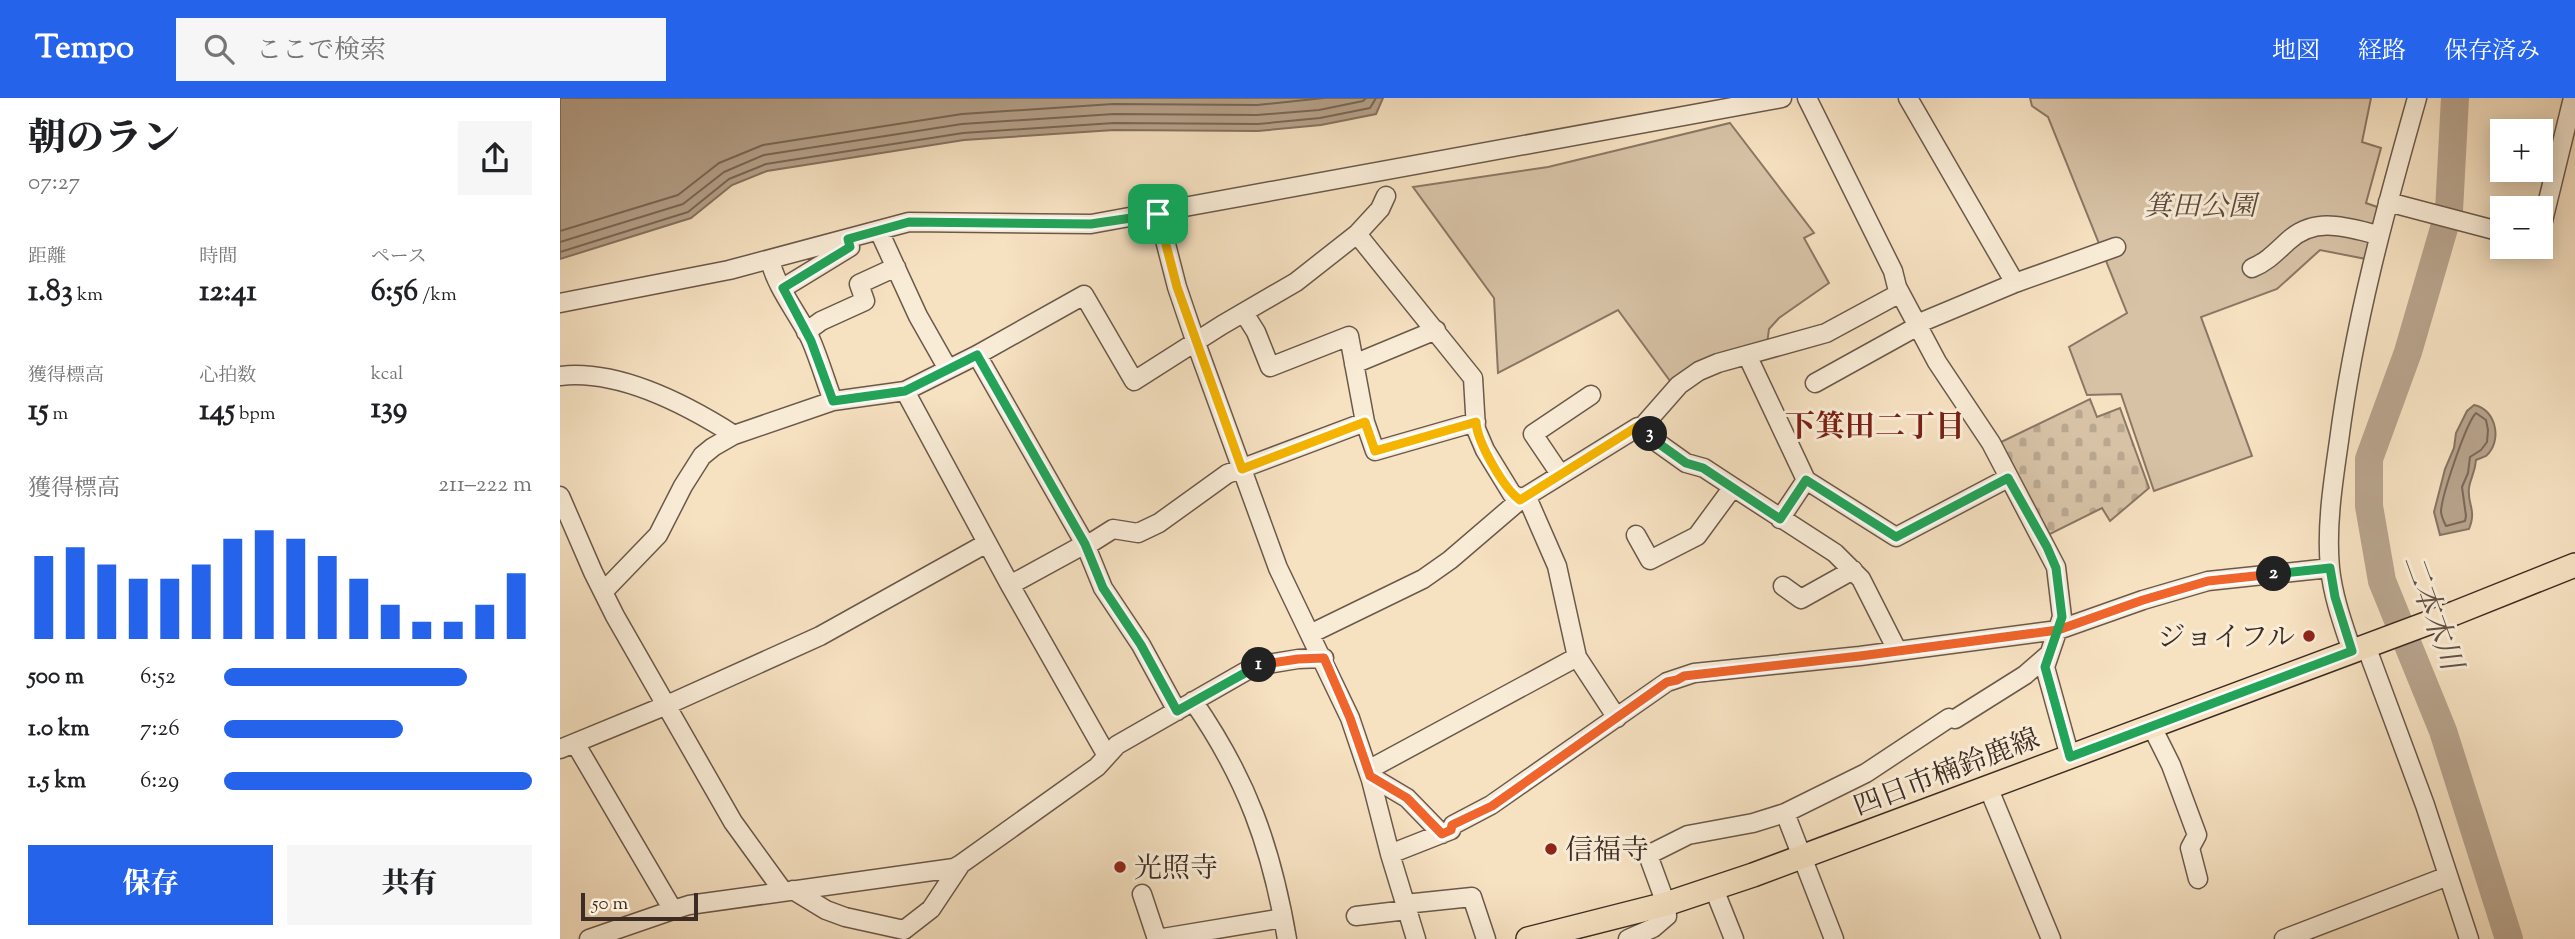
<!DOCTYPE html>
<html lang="ja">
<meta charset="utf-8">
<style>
body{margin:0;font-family:"Sorts Mill Goudy","Noto Serif JP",serif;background:#f6f6f6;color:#202124;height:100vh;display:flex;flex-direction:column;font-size:26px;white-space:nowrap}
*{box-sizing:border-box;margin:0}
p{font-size:23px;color:#757577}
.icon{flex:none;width:38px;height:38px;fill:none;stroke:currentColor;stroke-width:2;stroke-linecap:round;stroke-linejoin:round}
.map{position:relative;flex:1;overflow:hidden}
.sheet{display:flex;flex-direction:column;background:#fff;width:560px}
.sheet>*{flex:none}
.buttons{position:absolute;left:1930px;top:21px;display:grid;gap:14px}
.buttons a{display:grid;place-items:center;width:63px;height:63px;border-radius:0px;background:#fff;box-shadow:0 4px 18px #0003;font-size:35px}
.scale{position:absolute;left:21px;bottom:18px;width:117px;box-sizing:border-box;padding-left:7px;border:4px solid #3d2c24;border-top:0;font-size:19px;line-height:24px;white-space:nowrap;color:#3d2c24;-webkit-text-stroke:5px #f9ecd7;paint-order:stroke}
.pin{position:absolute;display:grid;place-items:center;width:60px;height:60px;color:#fff;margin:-30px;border-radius:14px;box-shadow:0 4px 10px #0006}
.km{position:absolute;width:35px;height:35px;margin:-18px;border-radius:50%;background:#222;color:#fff;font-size:19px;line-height:35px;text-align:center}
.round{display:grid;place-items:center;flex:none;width:74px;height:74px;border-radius:0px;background:#f6f6f6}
.overview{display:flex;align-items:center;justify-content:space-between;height:119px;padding:0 28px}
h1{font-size:38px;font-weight:800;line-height:52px}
.stats{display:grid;grid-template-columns:repeat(3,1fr);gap:10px;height:119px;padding:7px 28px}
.stats div{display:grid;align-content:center}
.stats b{font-size:30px;font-weight:800}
.stats small{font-size:19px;font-weight:400}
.stats p{font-size:19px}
.chart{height:196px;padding:14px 28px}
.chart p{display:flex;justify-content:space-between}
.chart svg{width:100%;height:126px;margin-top:7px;stroke:#2563eb;stroke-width:6}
.cta{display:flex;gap:14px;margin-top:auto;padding:14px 28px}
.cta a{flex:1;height:80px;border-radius:0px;background:#2563eb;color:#fff;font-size:28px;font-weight:800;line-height:80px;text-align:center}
.cta a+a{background:#f6f6f6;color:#202124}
ul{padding:0 28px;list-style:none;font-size:23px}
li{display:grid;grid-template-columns:112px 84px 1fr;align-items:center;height:52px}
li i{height:18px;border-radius:9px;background:#2563eb}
header{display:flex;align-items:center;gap:42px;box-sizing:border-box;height:98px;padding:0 35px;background:#2563eb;color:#fff}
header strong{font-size:33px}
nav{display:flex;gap:38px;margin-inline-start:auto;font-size:24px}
.search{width:490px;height:63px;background:#f6f6f6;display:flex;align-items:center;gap:18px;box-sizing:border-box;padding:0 24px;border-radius:0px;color:#757577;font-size:26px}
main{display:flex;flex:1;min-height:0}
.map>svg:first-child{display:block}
.cemetery{fill:url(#cemetery-stones);stroke:#8a7765;stroke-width:2}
.green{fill:#d7c2a6;stroke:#8a7765;stroke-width:2}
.water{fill:#b7a38c;stroke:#867362;stroke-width:2}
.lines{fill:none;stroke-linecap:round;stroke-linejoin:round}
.shore{stroke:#7a6858;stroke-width:2}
.river{stroke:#b7a38c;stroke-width:28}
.minor-casing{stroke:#6b594b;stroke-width:21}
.major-casing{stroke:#3d2c24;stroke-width:26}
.minor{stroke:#f9ecd7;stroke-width:18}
.major{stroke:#f6e1c1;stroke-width:23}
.split-1-casing{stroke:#fff;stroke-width:14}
.split-2-casing{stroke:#fff;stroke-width:14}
.split-3-casing{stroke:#fff;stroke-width:14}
.split-4-casing{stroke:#fff;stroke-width:14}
.split-1{stroke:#22a559;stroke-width:9}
.split-2{stroke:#f0652b;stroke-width:9}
.split-3{stroke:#22a559;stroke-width:9}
.split-4{stroke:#f5b400;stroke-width:9}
.poi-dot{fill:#8f2418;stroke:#f9ecd7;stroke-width:2.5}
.labels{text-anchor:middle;stroke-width:6;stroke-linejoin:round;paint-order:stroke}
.park-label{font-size:28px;font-style:italic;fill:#5c4a3e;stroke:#f9ecd7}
.poi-label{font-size:28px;fill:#3d2c24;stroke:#f9ecd7;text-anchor:start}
.street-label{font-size:28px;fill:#3d2c24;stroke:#f9ecd7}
.neighbourhood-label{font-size:30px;font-weight:bold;fill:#7a1f14;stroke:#f9ecd7}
.water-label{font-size:30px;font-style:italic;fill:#625043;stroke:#f9ecd7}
</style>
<header>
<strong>Tempo</strong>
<div class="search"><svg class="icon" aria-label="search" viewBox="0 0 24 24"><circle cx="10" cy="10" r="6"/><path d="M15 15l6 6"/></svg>ここで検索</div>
<nav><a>地図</a><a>経路</a><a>保存済み</a></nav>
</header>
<main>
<section class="sheet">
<div class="overview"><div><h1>朝のラン</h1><p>07:27</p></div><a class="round"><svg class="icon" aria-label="share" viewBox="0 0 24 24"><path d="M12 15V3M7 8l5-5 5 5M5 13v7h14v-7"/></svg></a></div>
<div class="stats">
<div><p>距離</p><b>1.83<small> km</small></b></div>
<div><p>時間</p><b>12:41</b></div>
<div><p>ペース</p><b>6:56<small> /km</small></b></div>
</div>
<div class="stats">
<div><p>獲得標高</p><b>15<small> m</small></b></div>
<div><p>心拍数</p><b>145<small> bpm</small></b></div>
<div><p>kcal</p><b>139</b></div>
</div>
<div class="chart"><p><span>獲得標高</span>211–222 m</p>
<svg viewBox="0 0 160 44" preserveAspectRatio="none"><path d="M5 44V15M15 44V12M25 44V18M35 44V23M45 44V23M55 44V18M65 44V9M75 44V6M85 44V9M95 44V15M105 44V23M115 44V32M125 44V38M135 44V38M145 44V32M155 44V21"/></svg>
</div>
<ul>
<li><b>500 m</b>6:52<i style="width:79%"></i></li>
<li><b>1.0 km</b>7:26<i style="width:58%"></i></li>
<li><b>1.5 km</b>6:29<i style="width:100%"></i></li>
</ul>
<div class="cta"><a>保存</a><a>共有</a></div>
</section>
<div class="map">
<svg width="2015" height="841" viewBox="0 0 2015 841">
<defs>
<pattern id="cemetery-stones" width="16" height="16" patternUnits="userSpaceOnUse" patternTransform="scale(1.75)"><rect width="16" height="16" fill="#d7c2a6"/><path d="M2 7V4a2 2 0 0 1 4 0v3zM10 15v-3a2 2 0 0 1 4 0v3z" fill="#b9a78f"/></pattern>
</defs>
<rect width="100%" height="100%" fill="#f6e1c1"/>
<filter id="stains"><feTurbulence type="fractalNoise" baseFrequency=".00286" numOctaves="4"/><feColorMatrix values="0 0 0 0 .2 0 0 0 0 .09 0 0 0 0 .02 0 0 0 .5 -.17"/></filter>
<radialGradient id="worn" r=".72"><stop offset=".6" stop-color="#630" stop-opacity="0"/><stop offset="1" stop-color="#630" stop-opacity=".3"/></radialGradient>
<!-- cemetery -->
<path class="cemetery" d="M1530 301 1537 319 1560 310 1589 390 1550 423 1542 410 1486 438 1437 346Z"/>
<!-- green -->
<path class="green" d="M1470 0H1811L1802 44 1821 50 1806 105 1820 110 1806 161 1760 152 1717 191 1641 219 1692 358 1594 393 1561 296 1527 297 1509 249 1567 215 1488 19 1472 8Z
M1170 25 1254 135 1244 140 1269 185 1219 220 1209 231 1207 246 1113 287 1058 212 938 275 934 200 853 89 988 69Z"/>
<!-- water -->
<path class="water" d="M0 0H823L816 16 761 27 698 33 554 32 404 42 207 73 172 87 131 120 0 161Z
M1914 307C1936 311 1943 343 1926 358 1926 358 1916 362 1916 362 1915 376 1910 380 1909 390 1907 407 1917 411 1909 431L1880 437 1874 414 1885 371 1894 350 1896 335 1907 313Z"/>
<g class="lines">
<!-- shore -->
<path class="shore" d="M0 133 118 97 159 65 203 47 402 16 553 6 697 7 764 0
M0 144 123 106 164 74 204 57 402 26 554 16 697 17 759 12 803 3 806 0
M0 154 128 114 169 81 206 66 403 35 554 25 698 26 760 20 810 10 816 0
M1916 315 1926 322 1928 332 1927 344 1921 352 1910 359 1908 375 1902 389 1906 418 1905 423 1886 428C1884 424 1881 418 1881 413 1882 397 1906 325 1916 315Z"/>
<!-- river -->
<path class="river" d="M1895 0 1889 113 1848 254 1809 361V408L1822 483 1883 633 1949 841"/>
<!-- minor casing -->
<g class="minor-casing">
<path id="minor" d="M1247 0 1333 173 1337 189 1377 264 1431 345 1496 469 1502 519 1485 569 1510 659
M1348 0 1455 185
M1828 104 1942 134
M598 115 617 189 636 245 718 470 790 620 811 682 830 756 856 841
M1981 131 2013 0
M319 133 358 218 388 271
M797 136 820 111 826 98
M210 162C216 189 237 214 250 240 259 260 265 282 273 303
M1692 170C1707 164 1716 154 1728 143 1755 118 1786 129 1818 137
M223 190 290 149 289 144
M0 205 169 172 349 124 531 126 1222 0
M684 215 696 234 710 269 789 238 805 324 815 353 916 324
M1357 226 1455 185 1556 149
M246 234 261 223 305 203 299 186 336 169
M417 257 525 446 543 490 581 547 617 613
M1187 257 1246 382
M794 266 876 232
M0 278C59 271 127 307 174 337
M1255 285 1358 228
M345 293 450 487 546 656
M1083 328 1098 345 1126 365 1144 370 1173 389 1275 455 1301 481 1337 552
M1000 376 973 336 1031 297
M0 398 33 474 55 518 173 724 223 793
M1220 421 1246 382 1336 439 1448 380
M1076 437 1090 462 1137 438 1173 389
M526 448 553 431 578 435 599 425 667 376 805 324
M450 487 525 446
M1223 488 1241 501 1293 472
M43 494 98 437 123 388 142 358 153 349 174 337 273 303 345 293 417 257 524 197 574 283 662 227 736 184 797 136 913 280 916 331 925 352 952 396 969 404 997 468 1017 559 1057 620
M750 536 863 481 890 462 960 402 1078 329 1083 328 1119 287 1139 273 1158 265 1266 235 1340 195
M1806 548 1865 707 1909 841
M1792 553C1783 526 1773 499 1770 470 1766 429 1773 384 1779 343 1794 226 1825 113 1857 0
M633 603C687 681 711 748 727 841
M1395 621 1465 577 1488 557
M1591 627 1611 667 1637 737 1630 750 1638 781
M15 645 113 812 29 841
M0 651 107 607 260 538 427 445
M808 672 1017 559
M810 678 847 700 882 736
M1428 689 1491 841
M1225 715 1274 841
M830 756 891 732 893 727 931 707 1107 584 1134 575 1300 558 1498 532 1583 502 1648 483 1770 470
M1154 791 1174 841
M233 792 266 812 285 819 344 832
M582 796 597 841 723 820
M845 806 912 799 926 841
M113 812 129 807 394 770 401 766
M796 818 847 812
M344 832 371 811 401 766 537 669 557 647 695 568 738 561 764 560
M1068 841 1093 830 1107 818 1106 806 1088 757 1128 737 1193 725 1225 715 1306 675 1389 620
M1724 841 1888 778"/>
</g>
<!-- major casing -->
<g class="major-casing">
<path id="major" d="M968 841 1106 806 1193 777 1895 515 2015 467"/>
</g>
<!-- minor -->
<use href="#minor" class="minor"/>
<!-- major -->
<use href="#major" class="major"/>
</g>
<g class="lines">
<!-- split-1 casing -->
<g class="split-1-casing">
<path id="split-1" d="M598 116 531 126 349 124 288 141 290 149 223 190 251 243 273 303 345 293 417 257 525 446 543 490 581 547 617 613 699 567"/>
</g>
<!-- split-2 casing -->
<g class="split-2-casing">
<path id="split-2" d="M699 567 738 561 764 560 790 620 810 678 847 700 882 736 891 732 892 727 932 708 1107 584 1117 582 1124 578 1300 558 1498 532 1583 502 1648 483 1714 476"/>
</g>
<!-- split-3 casing -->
<g class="split-3-casing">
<path id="split-3" d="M1090 336 1098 345 1126 365 1143 370 1220 421 1246 382 1336 439 1448 380 1487 449 1496 470 1502 519 1485 569 1510 659 1792 553 1775 499 1770 470 1714 476"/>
</g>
<!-- split-4 casing -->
<g class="split-4-casing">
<path id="split-4" d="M598 116 617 189 682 371 805 324 815 353 916 324C917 344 944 391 960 402L1078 328H1083L1090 336"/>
</g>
<!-- split-1 -->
<use href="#split-1" class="split-1"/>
<!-- split-2 -->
<use href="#split-2" class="split-2"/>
<!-- split-3 -->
<use href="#split-3" class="split-3"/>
<!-- split-4 -->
<use href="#split-4" class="split-4"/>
</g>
<!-- markers -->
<g class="poi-dot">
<circle cx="1749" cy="538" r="7"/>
<circle cx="991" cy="751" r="7"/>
<circle cx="560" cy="769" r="7"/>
</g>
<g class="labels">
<!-- park labels -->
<g class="park-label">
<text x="1640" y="117">箕田公園</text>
</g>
<!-- poi labels -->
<g class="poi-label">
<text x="1735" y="548" text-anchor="end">ジョイフル</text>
<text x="1005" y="761">信福寺</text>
<text x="574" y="779">光照寺</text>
</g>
<!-- street labels -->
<g class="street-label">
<text transform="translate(1386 673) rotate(-21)" y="10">四日市楠鈴鹿線</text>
</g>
<!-- neighbourhood labels -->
<g class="neighbourhood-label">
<text x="1315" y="338">下箕田二丁目</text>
</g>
<!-- water labels -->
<g class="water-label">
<text transform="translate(1873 514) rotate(70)" y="10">二本木川</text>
</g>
</g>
<rect width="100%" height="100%" filter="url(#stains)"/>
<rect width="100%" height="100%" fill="url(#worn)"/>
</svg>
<div class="buttons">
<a>+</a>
<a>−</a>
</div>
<div class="scale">50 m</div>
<div class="pin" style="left:598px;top:116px;background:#1e9e55"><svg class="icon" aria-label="arrive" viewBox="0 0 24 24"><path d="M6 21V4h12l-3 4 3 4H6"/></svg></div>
<b class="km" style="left:699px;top:567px">1</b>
<b class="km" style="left:1714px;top:476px">2</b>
<b class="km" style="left:1090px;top:336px">3</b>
</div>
</main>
